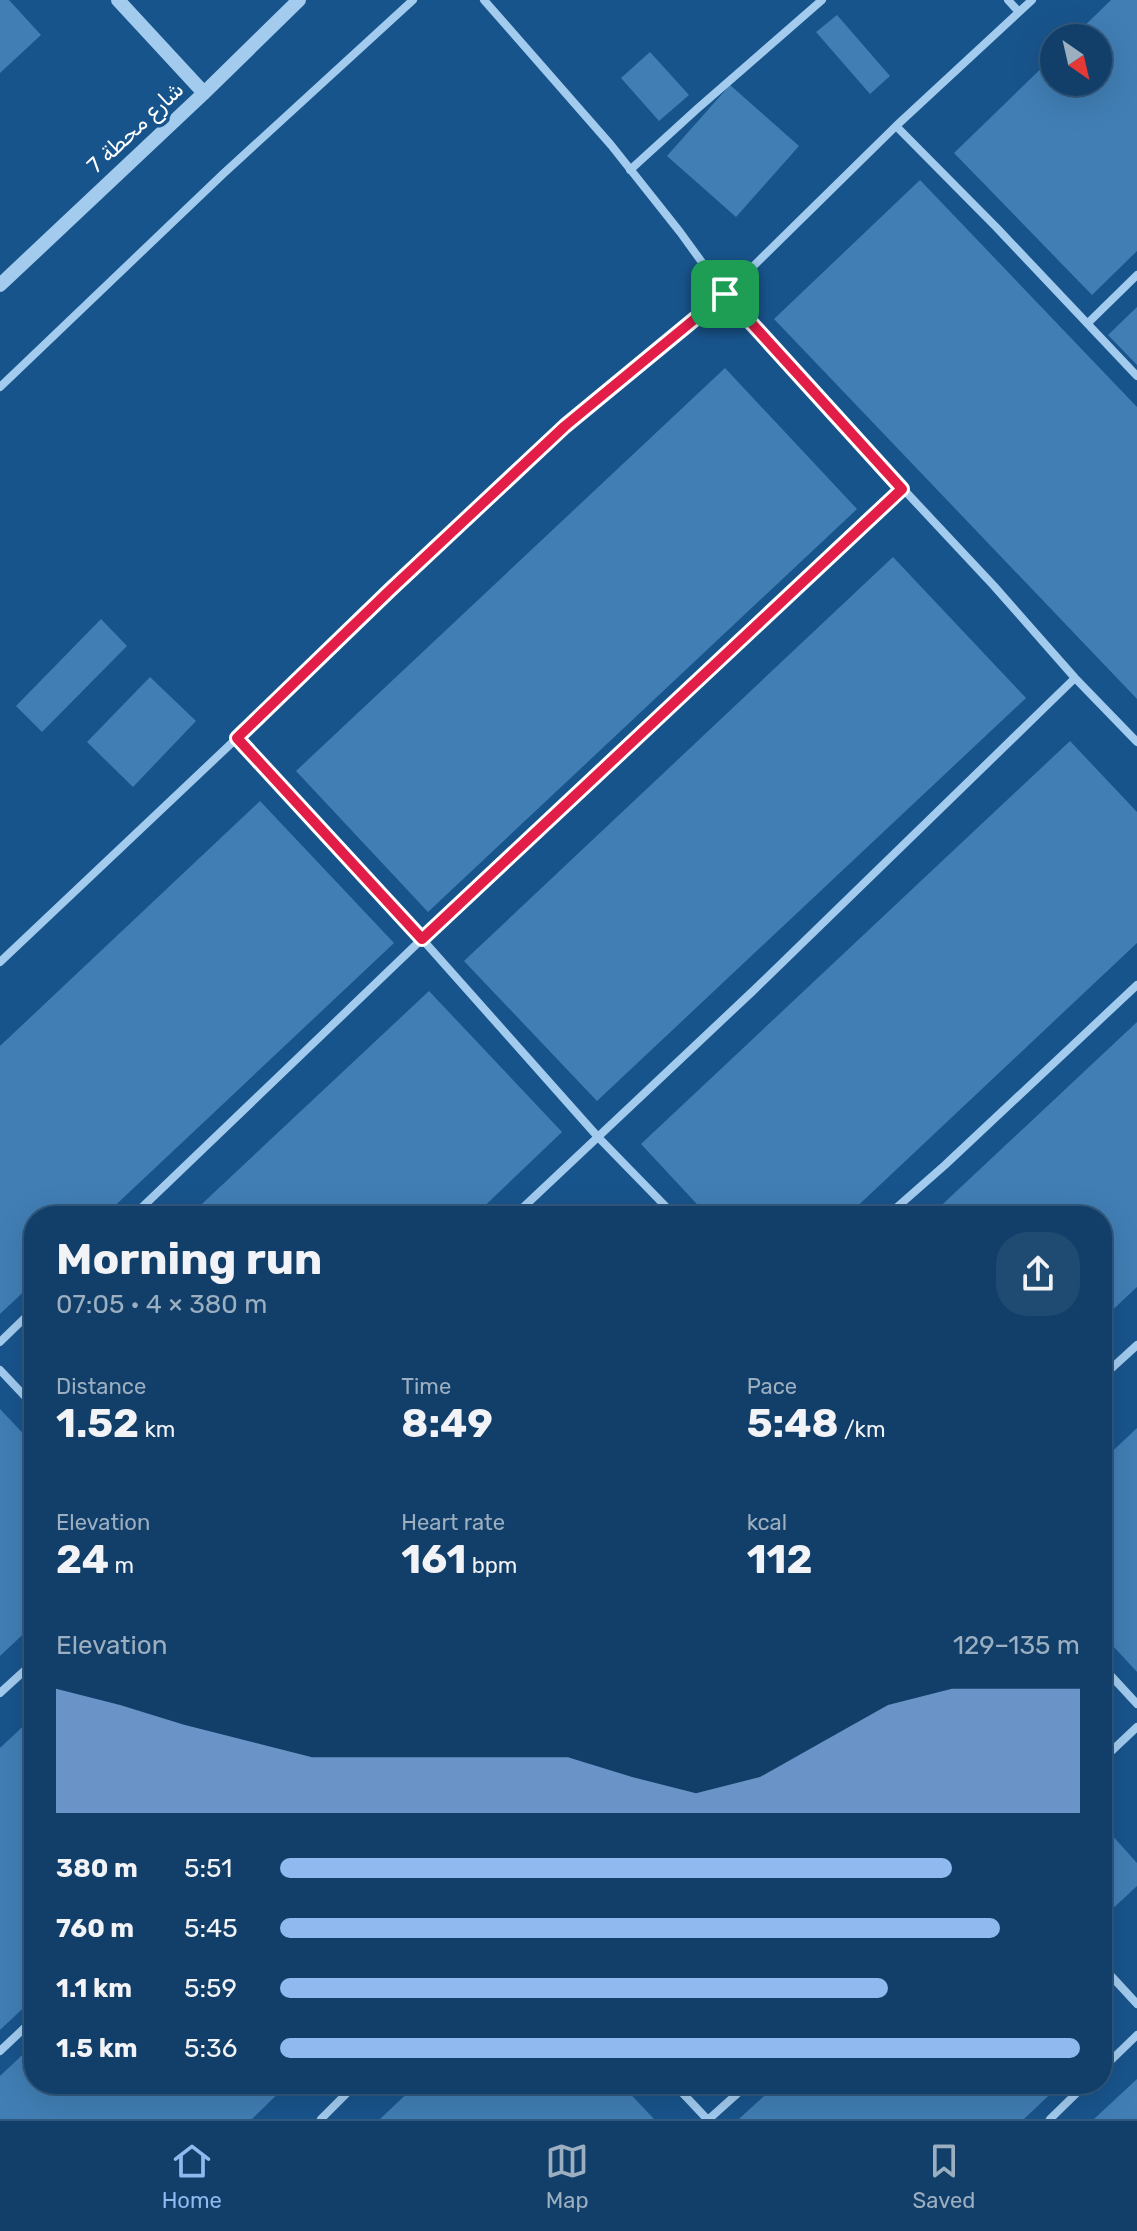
<!DOCTYPE html>
<meta charset="utf-8">
<style>
body{margin:0;font-family:Rubik,"Noto Sans Arabic",sans-serif;background:#1f4a71;color:#f1f3f6;height:100vh;display:flex;flex-direction:column;font-size:30px;white-space:nowrap}
*{box-sizing:border-box;margin:0}
p{font-size:26px;color:#9cafc0}
.icon{flex:none;width:44px;height:44px;fill:none;stroke:currentColor;stroke-width:2;stroke-linecap:round;stroke-linejoin:round}
.map{position:relative;flex:1;overflow:hidden}
.side{position:absolute;left:24px;top:1206px;width:1088px;height:888px;display:flex;flex-direction:column;background:#123f69;border-radius:32px;box-shadow:0 8px 32px #0002,0 0 0 2px #31587d}
.side>*{flex:none}
.needle{width:52px;rotate:146deg}
.fabs{position:absolute;left:1040px;top:24px;display:grid;gap:16px}
.fabs a{display:grid;place-items:center;width:72px;height:72px;border-radius:50%;background:#123f69;box-shadow:0 8px 32px #0002,0 0 0 2px #31587d;font-size:40px}
.pin{position:absolute;display:grid;place-items:center;width:68px;height:68px;color:#fff;margin:-34px;border-radius:16px;box-shadow:0 4px 12px #0006}
.round{display:grid;place-items:center;flex:none;width:84px;height:84px;border-radius:32px;background:#1f4a71}
.overview{display:flex;align-items:center;justify-content:space-between;height:136px;padding:0 32px}
h1{font-size:44px;font-weight:700;line-height:60px}
.metrics{display:grid;grid-template-columns:repeat(3,1fr);gap:12px;height:136px;padding:8px 32px}
.metrics div{display:grid;align-content:center}
.metrics b{font-size:40px;font-weight:700}
.metrics small{font-size:22px;font-weight:400}
.metrics p{font-size:22px}
.chart{height:224px;padding:16px 32px}
.chart p{display:flex;justify-content:space-between}
.chart svg{width:100%;height:144px;margin-top:8px;fill:#90b9f0;opacity:.7}
ul{padding:0 32px;list-style:none;font-size:26px}
li{display:grid;grid-template-columns:128px 96px 1fr;align-items:center;height:60px}
li i{height:20px;border-radius:10px;background:#90b9f0}
.menu{display:flex;justify-content:space-around;align-items:center;height:112px;border-top:2px solid #31587d;background:#123f69;font-size:22px;color:#9cafc0}
.menu a{display:grid;justify-items:center;gap:4px}
.menu .on{color:#90b9f0}
.map>svg:first-child{display:block}
.building{fill:#417eb4}
.lines{fill:none;stroke-linecap:round;stroke-linejoin:round}
.minor{stroke:#a2cbee;stroke-width:8}
.tertiary{stroke:#a2cbee;stroke-width:14}
.route-casing{stroke:#fff;stroke-width:16}
.route{stroke:#e11d48;stroke-width:10}
.labels{text-anchor:middle;stroke-width:7;stroke-linejoin:round;paint-order:stroke}
.street-label{font-size:22px;fill:#fff;stroke:#18548c}
</style>
<div class="map">
<svg width="1137" height="2119" viewBox="0 0 1137 2119">
<rect width="100%" height="100%" fill="#18548c"/>
<!-- building -->
<path class="building" d="M0 0H9L41 35 0 73Z
M1111 0H1137V251L1092 295 954 153 1054 56V82H1098V38H1072Z
M837 15 890 76 870 94 816 32Z
M650 52 689 95 659 121 621 78Z
M730 85 799 146 736 217 667 156Z
M920 180 1137 407V699L774 319Z
M1137 307V365L1108 335Z
M725 368 857 509 428 912 296 771Z
M893 557 1026 698 597 1101 464 961Z
M101 619 127 646 42 732 16 706Z
M150 677 196 721 133 787 87 742Z
M1070 741 1137 812V943L847 1216H708L641 1144Z
M260 801 394 943 104 1216H34V1282L0 1314V1046Z
M429 991 562 1132 474 1216H189Z
M1137 1022V1287L1102 1320V1216H930Z
M0 1409 34 1445V1624L0 1656Z
M1137 1428V1672L1102 1634V1461Z
M1102 1702 1113 1714 1102 1725Z
M34 1716V1998L0 2030V1748Z
M1102 1824 1137 1863V1886L1106 1915 1102 1910Z
M34 2044V2084H288L252 2119H0V2076Z
M1137 2079V2119H1094Z
M417 2084H621L654 2119H380Z
M777 2084H1061L1024 2119H739Z"/>
<g class="lines">
<!-- minor -->
<path class="minor" d="M484 0 611 145 680 232 725 294 819 399 994 586 1075 678 1137 742
M1008 0 1019 12
M896 126 996 227 1137 376
M630 170 697 109 822 0
M1088 323 1137 275
M0 387 223 174 413 0
M237 738 422 939 598 1137 675 1216
M0 962 237 738 390 590 565 426 725 294 896 126 1032 0
M133 1216 422 939 902 489
M514 1216 754 990 1075 678
M887 1216 945 1165 1137 985
M0 1342 34 1309
M0 1370 34 1406
M1102 1377 1137 1345
M1102 1666 1137 1704
M0 1693 34 1662
M1102 1760 1137 1727
M1102 1966 1137 2004
M0 2051 34 2019
M1102 2069 1137 2035
M674 2084 707 2119
M321 2119 356 2084
M709 2119 748 2084
M1050 2119 1086 2084"/>
<!-- tertiary -->
<path class="tertiary" d="M118 0 204 93
M0 285 204 93 299 0"/>
</g>
<g class="lines">
<!-- route casing -->
<g class="route-casing">
<path id="route" d="M725 294 902 489 422 939 237 738 390 590 565 426Z"/>
</g>
<!-- route -->
<use href="#route" class="route"/>
</g>
<g class="labels">
<!-- street labels -->
<g class="street-label">
<text transform="translate(135 127) rotate(-43)" y="8">شارع محطة 7</text>
</g>
</g>
</svg>
<div class="fabs">
<a><svg class="needle" viewBox="-14 -14 28 28"><path d="M0-13l5 13h-10z" fill="#e53935"/><path d="M0 13l5-13h-10z" fill="#9cafc0"/></svg></a>
</div>
<div class="pin" style="left:725px;top:294px;background:#1e9e55"><svg class="icon" aria-label="arrive" viewBox="0 0 24 24"><path d="M6 21V4h12l-3 4 3 4H6"/></svg></div>
<section class="side">
<div class="overview"><div><h1>Morning run</h1><p>07:05 · 4 × 380 m</p></div><a class="round"><svg class="icon" aria-label="share" viewBox="0 0 24 24"><path d="M12 15V3M7 8l5-5 5 5M5 13v7h14v-7"/></svg></a></div>
<div class="metrics">
<div><p>Distance</p><b>1.52<small> km</small></b></div>
<div><p>Time</p><b>8:49</b></div>
<div><p>Pace</p><b>5:48<small> /km</small></b></div>
</div>
<div class="metrics">
<div><p>Elevation</p><b>24<small> m</small></b></div>
<div><p>Heart rate</p><b>161<small> bpm</small></b></div>
<div><p>kcal</p><b>112</b></div>
</div>
<div class="chart"><p><span>Elevation</span>129–135 m</p>
<svg viewBox="0 0 160 44" preserveAspectRatio="none"><path d="M0 44V6L10 11L20 17L30 22L40 27L50 27L60 27L70 27L80 27L90 33L100 38L110 33L120 22L130 11L140 6L150 6L160 6V44z"/></svg>
</div>
<ul>
<li><b>380 m</b>5:51<i style="width:84%"></i></li>
<li><b>760 m</b>5:45<i style="width:90%"></i></li>
<li><b>1.1 km</b>5:59<i style="width:76%"></i></li>
<li><b>1.5 km</b>5:36<i style="width:100%"></i></li>
</ul>
</section>
</div>
<nav class="menu">
<a class="on"><svg class="icon" aria-label="home" viewBox="0 0 24 24"><path d="M3 11l9-7 9 7M6 9v11h12V9"/></svg>Home</a>
<a><svg class="icon" aria-label="map" viewBox="0 0 24 24"><path d="M3 6l6-2 6 2 6-2v14l-6 2-6-2-6 2zM9 4v14M15 6v14"/></svg>Map</a>
<a><svg class="icon" aria-label="saved" viewBox="0 0 24 24"><path d="M7 4h10v16l-5-4-5 4z"/></svg>Saved</a>
</nav>
